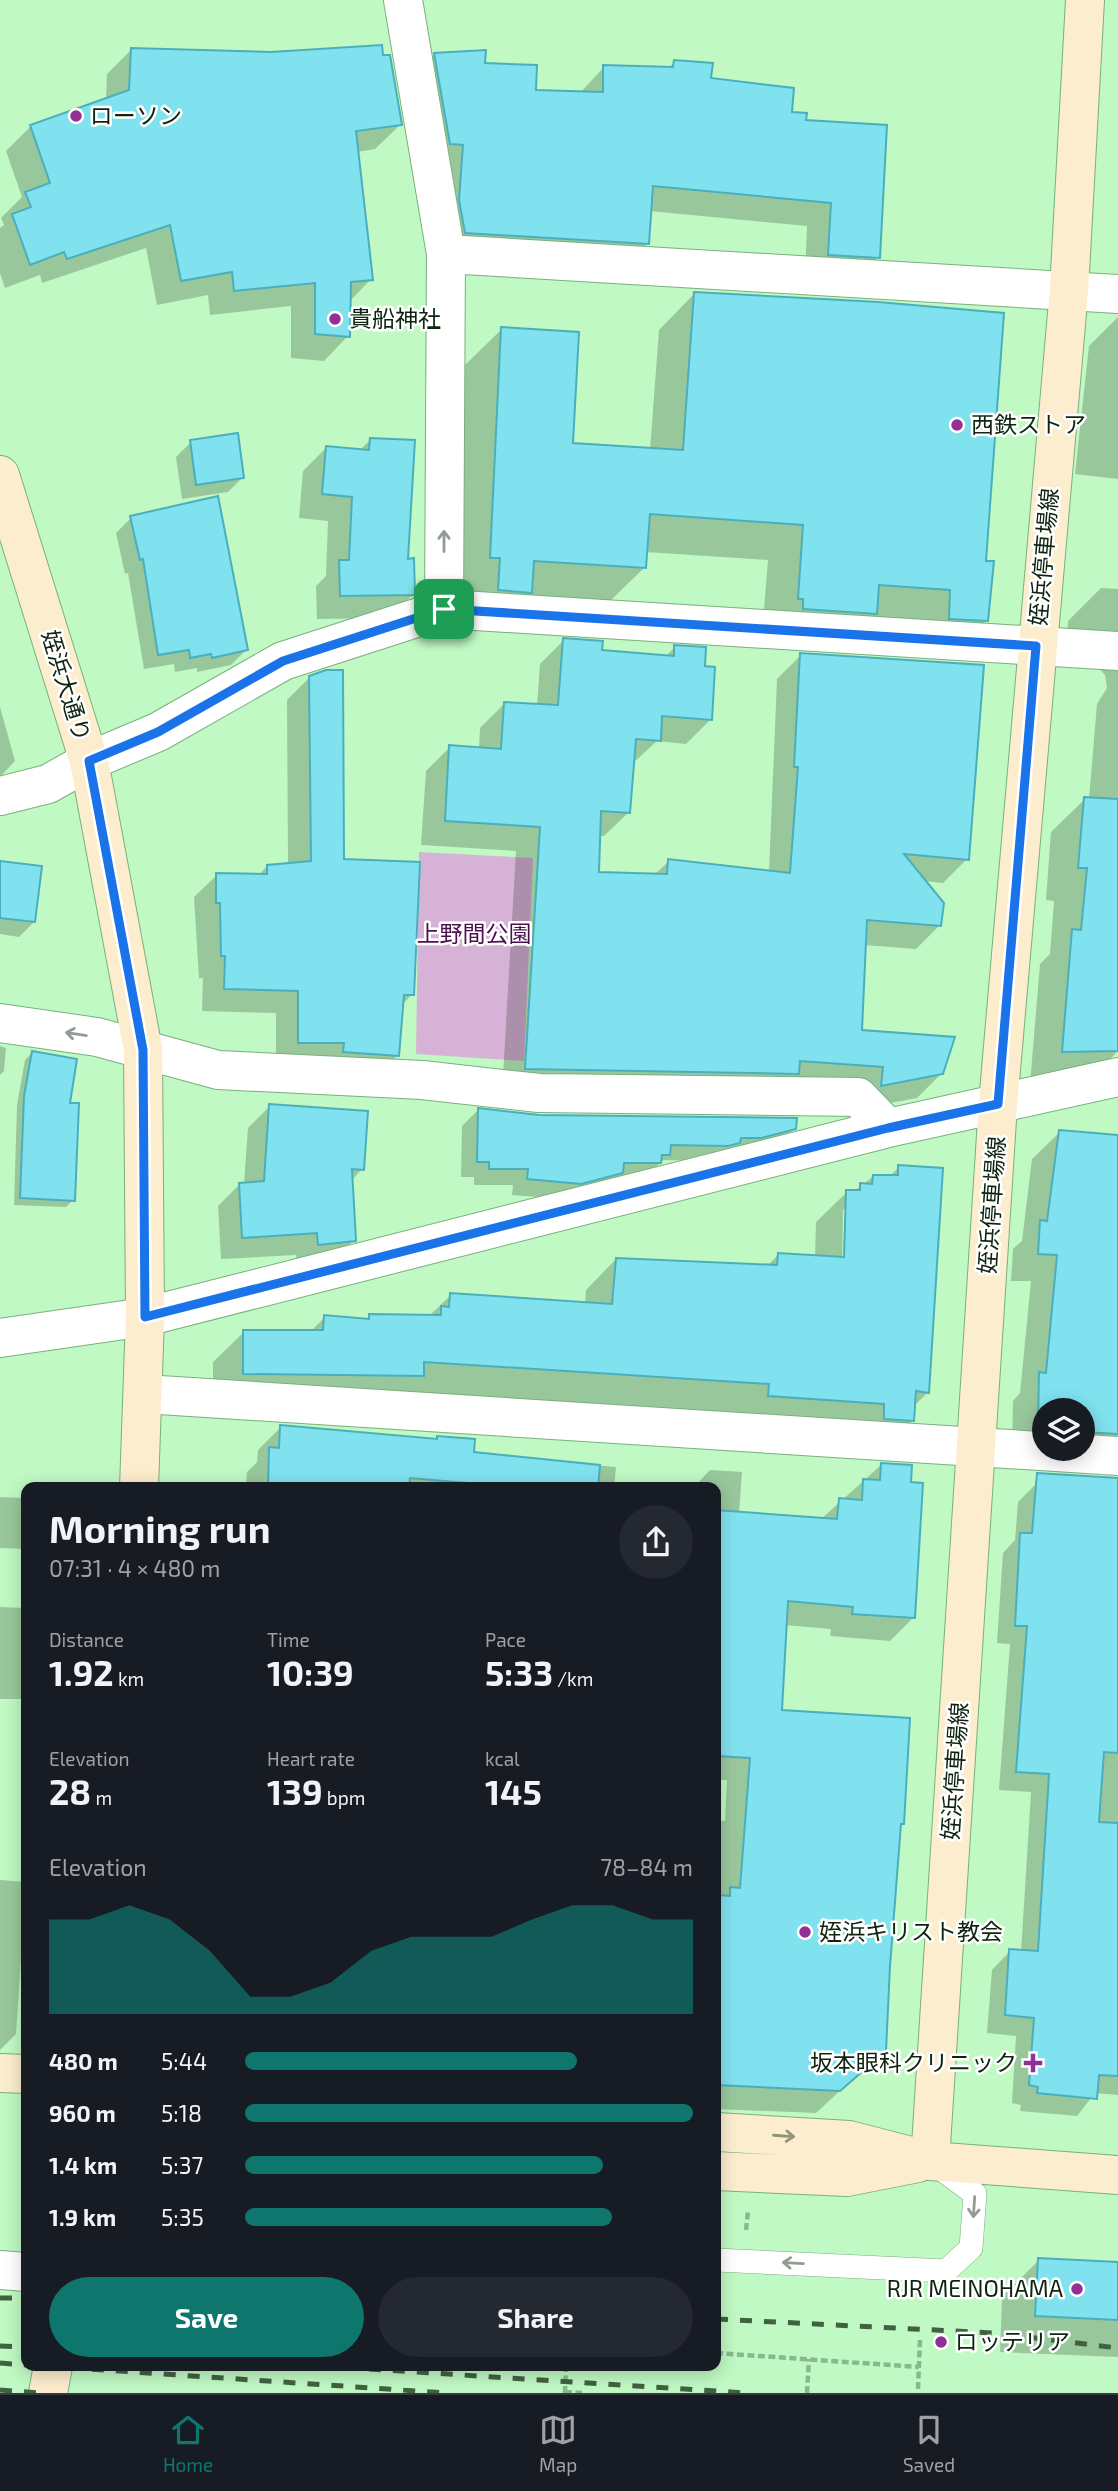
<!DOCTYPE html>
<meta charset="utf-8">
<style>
body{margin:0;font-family:"Exo 2","Noto Sans JP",sans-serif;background:#242831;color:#f1f3f6;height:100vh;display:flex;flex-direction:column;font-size:26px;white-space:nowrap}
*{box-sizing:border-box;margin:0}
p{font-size:23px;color:#9ea1a6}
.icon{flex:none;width:38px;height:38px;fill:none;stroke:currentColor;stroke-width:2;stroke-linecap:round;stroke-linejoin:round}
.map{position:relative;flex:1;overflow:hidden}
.drawer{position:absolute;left:21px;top:1482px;width:700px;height:889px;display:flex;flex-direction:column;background:#171b24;border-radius:14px;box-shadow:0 4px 18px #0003}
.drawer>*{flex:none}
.tools{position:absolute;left:1032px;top:1398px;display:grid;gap:14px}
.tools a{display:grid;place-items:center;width:63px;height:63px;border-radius:50%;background:#171b24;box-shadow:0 4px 18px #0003;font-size:35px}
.pin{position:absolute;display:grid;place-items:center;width:60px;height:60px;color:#fff;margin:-30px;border-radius:14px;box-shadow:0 4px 10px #0006}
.round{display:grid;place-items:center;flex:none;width:74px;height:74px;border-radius:37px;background:#242831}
.overview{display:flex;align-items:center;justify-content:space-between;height:119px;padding:0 28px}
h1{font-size:38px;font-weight:700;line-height:52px}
.figures{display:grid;grid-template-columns:repeat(3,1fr);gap:10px;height:119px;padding:7px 28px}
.figures div{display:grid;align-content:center}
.figures b{font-size:35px;font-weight:700}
.figures small{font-size:19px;font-weight:400}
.figures p{font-size:19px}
.chart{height:196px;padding:14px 28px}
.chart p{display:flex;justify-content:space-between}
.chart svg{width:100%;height:126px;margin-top:7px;fill:#0f766e;opacity:.7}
.button{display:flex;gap:14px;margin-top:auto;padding:14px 28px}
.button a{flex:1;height:80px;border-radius:42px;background:#0f766e;color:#fff;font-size:28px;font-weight:700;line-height:80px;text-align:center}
.button a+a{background:#242831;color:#f1f3f6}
ul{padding:0 28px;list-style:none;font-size:23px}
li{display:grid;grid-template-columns:112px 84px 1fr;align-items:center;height:52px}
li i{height:18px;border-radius:9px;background:#0f766e}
.tab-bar{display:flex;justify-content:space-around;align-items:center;height:98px;border-top:2px solid #363941;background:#171b24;font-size:19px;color:#9ea1a6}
.tab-bar a{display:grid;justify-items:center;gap:4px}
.tab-bar .on{color:#0f766e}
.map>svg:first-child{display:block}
.green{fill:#d6b3d6}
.shadow{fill:#0003;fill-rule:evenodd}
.building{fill:#81e2ef;stroke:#4bafbb;stroke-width:2}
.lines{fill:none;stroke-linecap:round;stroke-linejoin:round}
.lane-casing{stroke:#79b07c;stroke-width:24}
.street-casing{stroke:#79b07c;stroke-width:40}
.secondary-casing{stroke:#79b07c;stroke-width:40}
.path{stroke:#8ab88d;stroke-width:4.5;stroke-dasharray:7 3.5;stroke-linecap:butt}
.lane{stroke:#fff;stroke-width:23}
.street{stroke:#fff;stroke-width:38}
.secondary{stroke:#fbedcd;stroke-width:38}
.rail{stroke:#416143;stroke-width:5;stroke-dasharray:12 12;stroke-linecap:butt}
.oneway{stroke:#939c93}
.oneway2{stroke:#909378}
.route-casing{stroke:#fff;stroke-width:14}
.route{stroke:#1a73e8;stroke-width:9}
.poi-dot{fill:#933097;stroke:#fff;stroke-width:2.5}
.labels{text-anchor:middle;stroke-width:5;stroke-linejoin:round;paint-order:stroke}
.poi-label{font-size:23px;fill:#0e2410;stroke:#fff;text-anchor:start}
.street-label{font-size:23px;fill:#0e2410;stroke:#fff}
.park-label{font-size:23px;fill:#4b0f4e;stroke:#fff}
</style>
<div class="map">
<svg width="1118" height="2393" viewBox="0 0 1118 2393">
<rect width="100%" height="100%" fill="#c0f9c3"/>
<!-- green -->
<path class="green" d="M419 852 533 858 524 1061 416 1054Z"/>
<!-- shadow -->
<path class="shadow" d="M131 50 400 125 375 149 357 152 371 279 349 302 348 336 324 361 291 358V306L210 315 208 295 157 305 146 248 42 283 40 275 5 288 0 273V228L4 225 1 218 22 197 6 151 31 126 106 100 107 74Z
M435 54 483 65 534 92 580 93 604 67 668 68 675 62 804 122 878 257 854 281 805 278 807 226 650 211 648 243 623 268 441 257 411 78Z
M695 293 984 562 987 620 950 656 762 634 768 560 646 552 645 567 608 603 455 593 465 365 502 329 571 444 650 450 659 330Z
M1118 317V479L1075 474 1089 346Z
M371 439 413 594 389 618 317 619 316 586 326 576 328 521 299 518 303 471 327 447 360 450Z
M191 442 243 477 228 492 182 499 176 457Z
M131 518 246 650 231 665 197 672V668L175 672 174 664 144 669 128 573 125 574 116 533Z
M1101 588 1118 589V1051L1085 1084H1030L1040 964 1050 954 1054 901 1046 900 1051 832 1085 799H1089L1097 704 1107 688 1105 675 1096 665 1066 661 1068 621Z
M564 640 601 651 665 657 675 647 703 668 710 720 686 744 657 741 632 764 629 812 604 836H599L598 874 654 875 669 861 769 872 777 679 801 655 967 859 943 883 924 881 940 925 916 949 864 945 860 1032 942 1073 917 1098 858 1109 502 1093 516 851 421 845 426 771 450 747 479 749 480 728 504 704 537 706 540 664Z
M310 677 342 861 412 994 401 1006 397 1056 375 1078 276 1065V1013L202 1011 203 978H199L194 897 217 875 258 876 267 866 288 864 287 700Z
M0 707 15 761 0 777Z
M0 863 34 922 19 937 0 934Z
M0 1046 6 1048 4 1071 0 1075Z
M32 1053 68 1105 73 1200 66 1207 14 1205 17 1105 25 1060Z
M270 1106 362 1169 351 1181 354 1240 332 1262 297 1266 296 1255 221 1259 218 1206 240 1184H244L248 1128Z
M478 1110 538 1117 795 1128 778 1144 711 1161 663 1160 652 1171 564 1199 512 1195 513 1185H474V1177H461L462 1126Z
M1060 1132 1118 1137V1456L1012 1448 1013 1401 1020 1393 1031 1281H1011L1013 1249 1022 1241 1032 1159ZM1045 1410H1083V1449H1045Z
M899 1167 928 1392 914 1406 913 1420 882 1451 213 1404V1362L244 1332H310L325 1317 364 1321 369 1316H429L451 1295 585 1304 586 1290 616 1259 767 1266 779 1254 815 1257 816 1222 847 1192H853L874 1176H890ZM847 1207 845 1266H842L843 1210Z
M281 1427 434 1441 437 1438 472 1454 616 1467 614 1488H230L246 1486 247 1472 257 1462 258 1450Z
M881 1465 913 1618 890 1641 830 1636 831 1629 785 1625 780 1712 902 1823 899 1826 888 1966 884 2050 816 2113 716 2109V1820L725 1821 727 1780H716V1488H693L710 1470 742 1472 739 1514 820 1520Z
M1037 1483 1118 1489V2095L1095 2093 1077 2116 1020 2111 1021 2105 1012 2103 1016 2036 987 2033 992 1970 1010 1951 1021 1952 1031 1792 999 1790 1010 1644 997 1643 1003 1553 1015 1540 1018 1502Z
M647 1485 679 1488H645Z
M0 1497 26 1498V1549L0 1548Z
M0 1607 26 1608V1699H0Z
M0 1880 26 1882 16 2034 0 2050Z
M1039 2260 1118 2264V2357L1000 2352 1002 2297Z"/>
<!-- building -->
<path class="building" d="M382 45 383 55H390L402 125 356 131 373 280 351 282 350 337 315 334V283L234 291 232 272 181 281 170 225 67 259 64 252 30 265 12 214 31 207 25 192 50 183 30 125 129 90 131 48 271 52Z
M486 50 485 63 537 65 536 90 603 92V65L673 67 674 60 713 63 711 78 794 88 792 112 807 113 806 120 887 125 880 258 828 255 831 203 653 186 649 244 465 233 459 200 463 145 450 144 434 53Z
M694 292 878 302 1004 313 986 561H994L988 621 949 619 950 590 879 585 877 614 803 609V599H798L803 525 650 514 646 568 534 561 532 593 498 590 500 558H490L501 327 579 332 573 443 683 450Z
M238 433 244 478 196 485 190 440Z
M370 438 415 440 408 559 414 558 415 595 340 596 339 560H349L352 497 322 494 326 446 369 450Z
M218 496 248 650 212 658 211 654 190 658 189 650 158 655 143 559 140 560 130 516Z
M563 638 603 641 602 650 674 656V645L706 647 705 666 715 667 712 720 662 716 661 741 636 739 630 813 601 811 599 872 667 874 668 859 790 873 798 767H794L800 653 984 665 969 860 904 854 944 903 941 926 867 920 862 1030 955 1037 943 1074 881 1086 883 1067 800 1061 799 1074 525 1069 540 827 445 821 449 745 501 749 504 702 558 705Z
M326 670H343L344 859 420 862 414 995H404L399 1056 343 1052 344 1043H298V991L224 989 225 956H221L220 903H216V873L267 874V865L311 861 309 676Z
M1084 797 1118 799V1051L1062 1052 1072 929 1081 930 1087 868H1078Z
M0 861 42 866 35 922 0 918Z
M32 1051 77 1059 70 1103H79L75 1201 20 1198 24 1096Z
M269 1104 368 1111 364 1170 352 1169 356 1241 318 1245 317 1233 242 1238 239 1183 264 1181Z
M478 1108 539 1115 797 1118 796 1129 761 1138H741L740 1143 728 1146 671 1145 670 1155H662L661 1163H624L623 1173 581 1184 527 1179 528 1169H489V1162H477Z
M1059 1130 1118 1135V1434L1083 1432V1410H1045V1429H1040L1038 1422 1039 1372 1046 1373 1057 1255 1038 1254 1040 1220 1047 1221Z
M898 1165 943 1168 929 1393 916 1391 914 1421 884 1419V1404L768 1396 769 1384 424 1362V1376L243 1374V1330H323L324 1315 369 1319V1314L441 1315V1306L449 1307 450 1293 612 1304 616 1258 777 1265 778 1253 844 1257 846 1190H860V1183L872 1184 873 1175H898Z
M280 1425 437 1439V1436L475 1439 474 1452 600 1465 598 1488H479V1484L410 1478 409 1488H268L269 1447 279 1448Z
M881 1463 912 1465 911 1482 923 1483 915 1618 852 1614 853 1607 788 1601 782 1710 910 1718 904 1824H901L890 1966 886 2051 840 2091 716 2085V1895L730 1896V1887L740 1888 750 1758 716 1756V1510L837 1519 839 1498 862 1500 863 1479 880 1480Z
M1037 1473 1118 1478V1753L1104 1752 1099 1822 1118 1823V2076L1099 2075 1097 2099 1037 2093 1038 2087 1029 2085 1034 2018 1005 2015 1009 1949 1038 1951 1049 1774 1016 1772 1027 1626H1015L1020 1533H1032Z
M1038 2258 1118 2262V2320L1035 2316Z"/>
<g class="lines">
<!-- lane casing -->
<g class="lane-casing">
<path id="lane" d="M716 2260 946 2271 971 2248 975 2194 936 2165"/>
</g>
<!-- street casing -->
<g class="street-casing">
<path id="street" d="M403 0 446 254 444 609
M446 254 1118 294
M0 796 48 784 89 761 158 732 283 661 444 609 1118 651
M0 1023 97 1037 218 1070 422 1080 539 1093 858 1097 888 1128
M0 1338 145 1317 888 1128 1118 1077
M144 1394 1118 1456
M0 2270 26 2272"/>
</g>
<!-- secondary casing -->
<g class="secondary-casing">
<path id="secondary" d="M0 475 89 761 143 1050 145 1317 139 1488
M0 2073 26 2074
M716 2132 849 2140 930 2161 1118 2175
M930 2161 998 1104 1069 290 1085 0
M716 2171 847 2177 918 2163
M48 2393 53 2366"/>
</g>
<!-- path -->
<path class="path" d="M746 2230 748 2211
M716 2353 919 2367
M683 2371V2366
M918 2389 920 2340
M565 2392 582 2393
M565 2393 566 2366
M807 2393 809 2359"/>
<!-- lane -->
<use href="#lane" class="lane"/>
<!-- street -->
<use href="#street" class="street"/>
<!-- secondary -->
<use href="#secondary" class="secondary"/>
<!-- rail -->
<path class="rail" d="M0 2298H26
M716 2319 994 2333 1118 2348
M0 2346 26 2347
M0 2363 26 2365
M44 2366 446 2393
M321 2366 746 2393
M0 2390 39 2393"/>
</g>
<!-- one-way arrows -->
<defs><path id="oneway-shaft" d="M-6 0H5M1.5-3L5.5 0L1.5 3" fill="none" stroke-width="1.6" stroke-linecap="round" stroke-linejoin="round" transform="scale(1.75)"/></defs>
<g class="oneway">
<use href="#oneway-shaft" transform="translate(444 541) rotate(-90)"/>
<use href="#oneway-shaft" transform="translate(76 1034) rotate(-171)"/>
<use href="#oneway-shaft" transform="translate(974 2207) rotate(94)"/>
<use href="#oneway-shaft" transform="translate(793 2263) rotate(-177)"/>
</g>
<use class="oneway2" href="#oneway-shaft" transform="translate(784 2136) rotate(4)"/>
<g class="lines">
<!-- route casing -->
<g class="route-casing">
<path id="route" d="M444 609 1036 646 998 1104 888 1128 145 1317 143 1050 89 761 158 732 283 661Z"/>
</g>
<!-- route -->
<use href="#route" class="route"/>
</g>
<!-- markers -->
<g class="poi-dot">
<circle cx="76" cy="116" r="7"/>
<circle cx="335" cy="319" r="7"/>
<circle cx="957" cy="425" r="7"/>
<circle cx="805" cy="1932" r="7"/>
<path d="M1029.5 2052.5h7v7h7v7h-7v7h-7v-7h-7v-7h7z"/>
<circle cx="1077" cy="2289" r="7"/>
<circle cx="941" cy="2342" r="7"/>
</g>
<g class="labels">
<!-- poi labels -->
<g class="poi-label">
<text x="90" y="124">ローソン</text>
<text x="349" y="327">貴船神社</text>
<text x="971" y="433">西鉄ストア</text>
<text x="819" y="1940">姪浜キリスト教会</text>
<text x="1017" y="2071" text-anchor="end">坂本眼科クリニック</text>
<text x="1063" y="2297" text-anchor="end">RJR MEINOHAMA</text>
<text x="955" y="2350">ロッテリア</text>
</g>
<!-- street labels -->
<g class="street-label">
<text transform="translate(1044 557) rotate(-85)" y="8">姪浜停車場線</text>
<text transform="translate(66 686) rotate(73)" y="8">姪浜大通り</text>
<text transform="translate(992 1205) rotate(-86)" y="8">姪浜停車場線</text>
<text transform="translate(955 1771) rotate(-86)" y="8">姪浜停車場線</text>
</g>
<!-- park labels -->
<g class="park-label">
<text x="474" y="942">上野間公園</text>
</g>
</g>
</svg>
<div class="tools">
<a><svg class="icon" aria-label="layers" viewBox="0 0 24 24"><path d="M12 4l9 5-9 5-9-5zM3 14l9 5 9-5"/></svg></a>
</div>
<div class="pin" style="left:444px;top:609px;background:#1e9e55"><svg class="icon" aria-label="arrive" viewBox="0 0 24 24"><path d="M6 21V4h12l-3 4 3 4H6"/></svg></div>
<section class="drawer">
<div class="overview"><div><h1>Morning run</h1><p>07:31 · 4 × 480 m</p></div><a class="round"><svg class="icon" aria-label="share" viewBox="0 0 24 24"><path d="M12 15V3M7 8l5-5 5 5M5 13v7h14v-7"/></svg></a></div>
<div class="figures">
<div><p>Distance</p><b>1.92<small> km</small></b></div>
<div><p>Time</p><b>10:39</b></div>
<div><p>Pace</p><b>5:33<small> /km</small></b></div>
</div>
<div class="figures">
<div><p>Elevation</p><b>28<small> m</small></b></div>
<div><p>Heart rate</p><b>139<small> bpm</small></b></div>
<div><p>kcal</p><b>145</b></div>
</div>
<div class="chart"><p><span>Elevation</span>78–84 m</p>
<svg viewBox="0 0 160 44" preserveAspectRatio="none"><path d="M0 44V11L10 11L20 6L30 11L40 22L50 38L60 38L70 33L80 22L90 17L100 17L110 17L120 11L130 6L140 6L150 11L160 11V44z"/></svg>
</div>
<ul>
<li><b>480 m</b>5:44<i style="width:74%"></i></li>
<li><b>960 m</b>5:18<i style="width:100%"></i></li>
<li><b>1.4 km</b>5:37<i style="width:80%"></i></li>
<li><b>1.9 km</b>5:35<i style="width:82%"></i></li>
</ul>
<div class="button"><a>Save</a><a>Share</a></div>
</section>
</div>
<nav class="tab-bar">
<a class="on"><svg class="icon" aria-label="home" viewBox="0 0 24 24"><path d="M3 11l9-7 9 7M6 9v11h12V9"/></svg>Home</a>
<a><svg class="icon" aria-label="map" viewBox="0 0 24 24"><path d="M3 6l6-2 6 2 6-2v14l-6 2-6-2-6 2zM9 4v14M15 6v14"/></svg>Map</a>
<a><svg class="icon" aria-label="saved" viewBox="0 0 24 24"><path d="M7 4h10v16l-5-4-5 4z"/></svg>Saved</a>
</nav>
